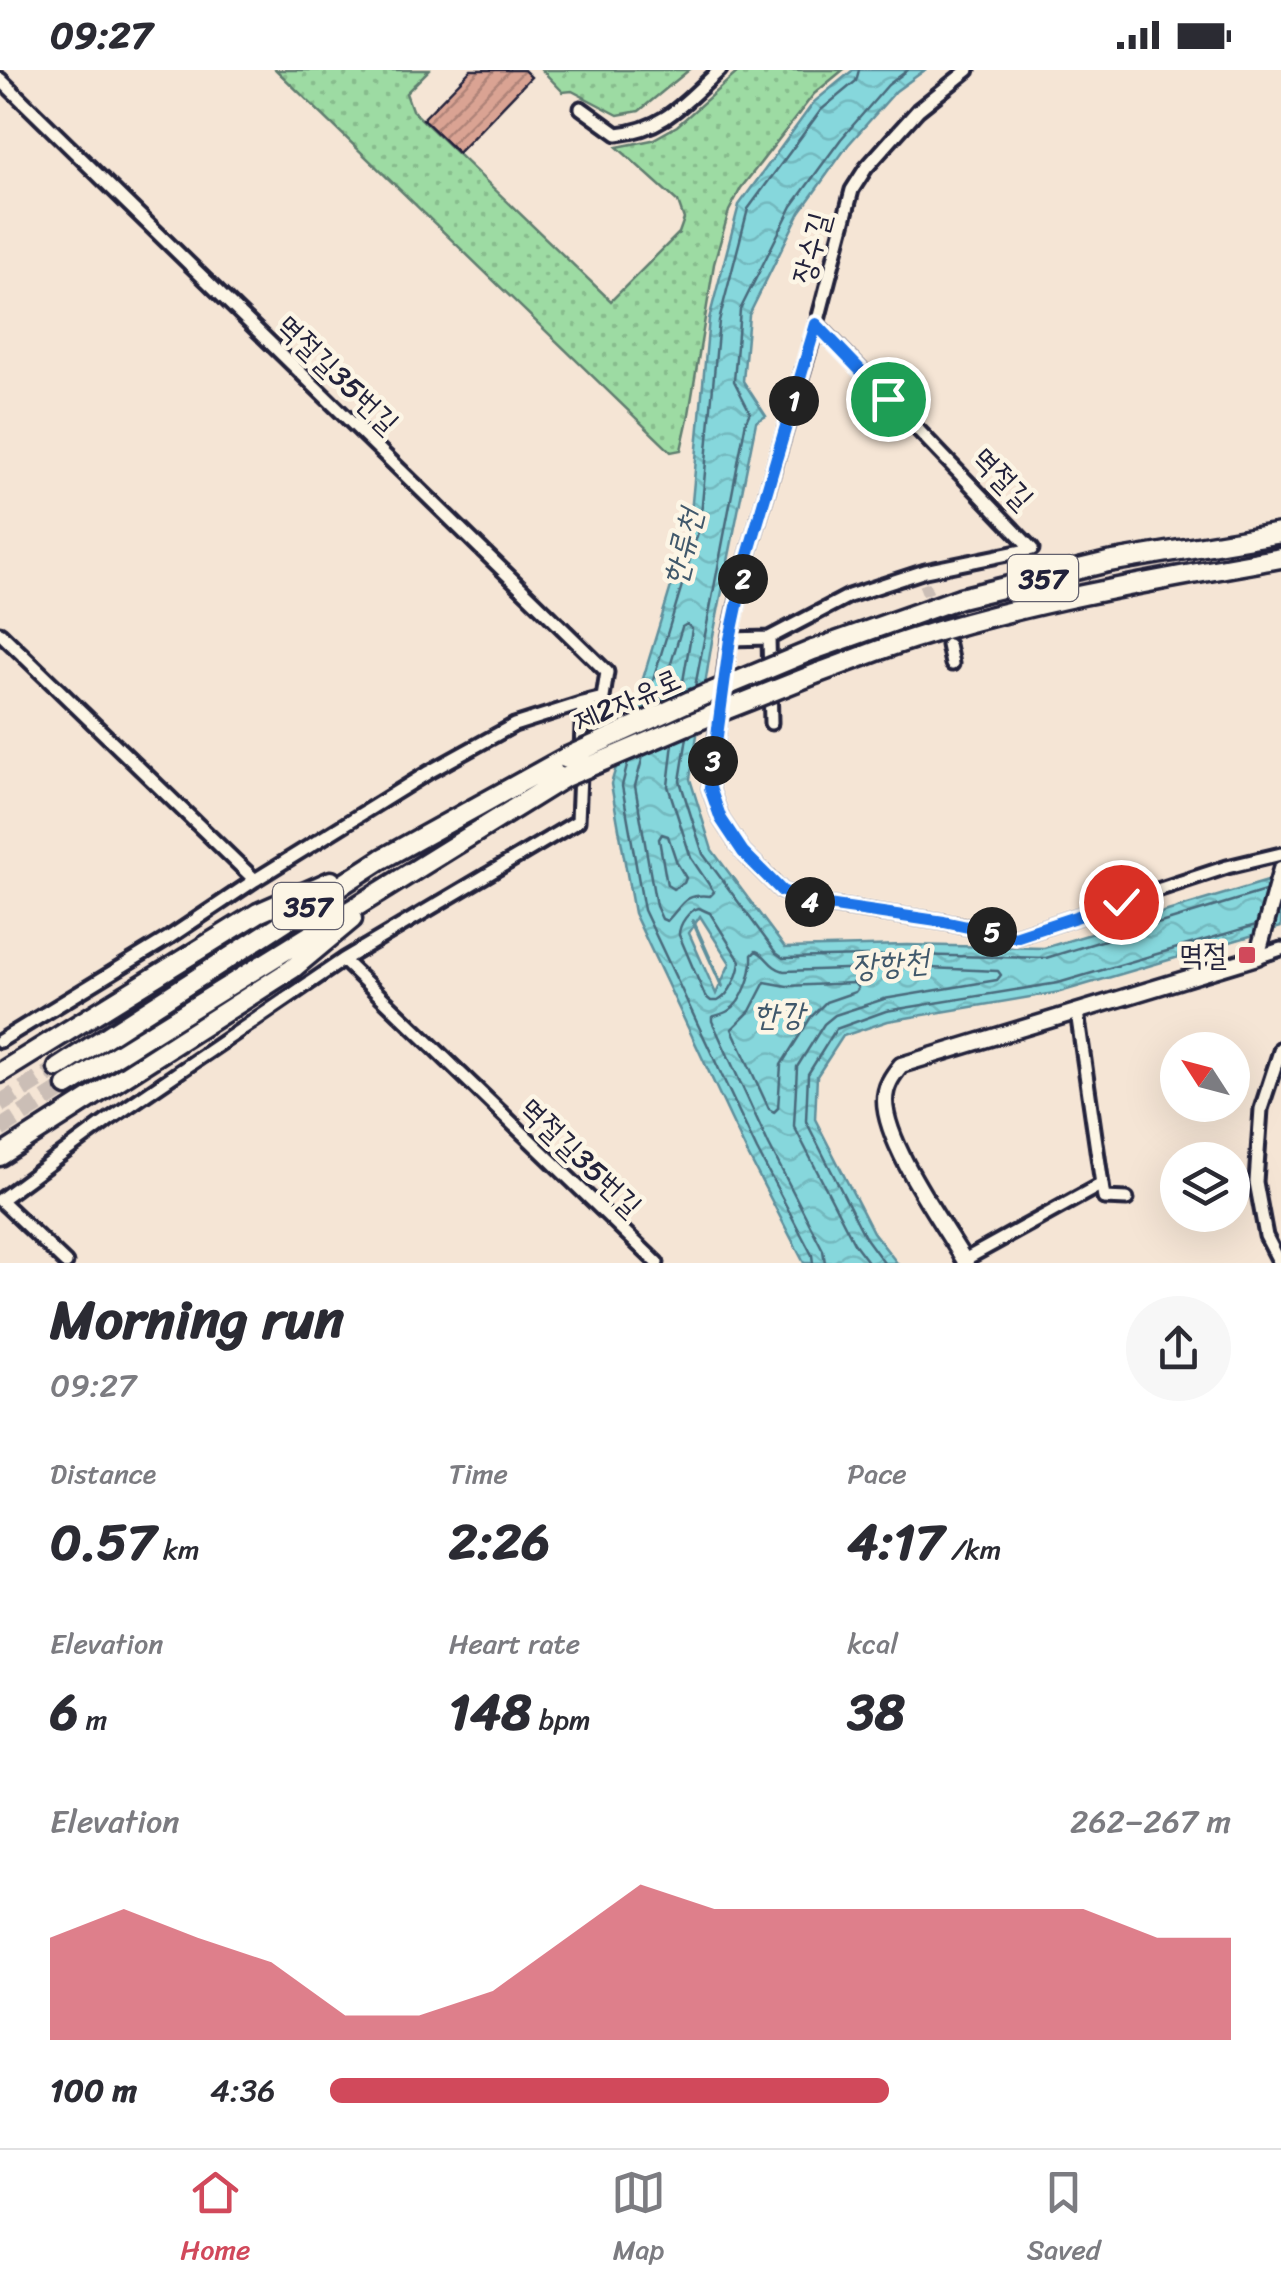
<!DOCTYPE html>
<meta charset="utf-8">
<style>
body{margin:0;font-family:Sriracha,"Poor Story",sans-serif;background:#f7f7f7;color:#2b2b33;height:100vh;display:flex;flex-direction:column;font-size:38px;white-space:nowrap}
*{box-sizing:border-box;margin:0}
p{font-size:32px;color:#7c7c81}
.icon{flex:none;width:55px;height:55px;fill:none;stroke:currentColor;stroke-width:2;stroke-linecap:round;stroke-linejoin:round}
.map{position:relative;height:1193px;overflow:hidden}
.panel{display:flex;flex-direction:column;background:#fff;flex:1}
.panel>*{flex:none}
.needle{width:65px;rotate:306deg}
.buttons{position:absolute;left:1160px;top:962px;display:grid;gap:20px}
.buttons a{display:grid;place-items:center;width:90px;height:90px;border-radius:50%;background:#fff;box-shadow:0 10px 40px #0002;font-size:50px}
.pin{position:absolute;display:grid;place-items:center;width:85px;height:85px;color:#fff;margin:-42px;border:5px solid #fff;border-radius:50%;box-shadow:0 2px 10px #0007}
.km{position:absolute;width:50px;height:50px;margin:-25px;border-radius:50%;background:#222;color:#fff;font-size:28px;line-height:50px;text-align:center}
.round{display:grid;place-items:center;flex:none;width:105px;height:105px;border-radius:52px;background:#f7f7f7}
.head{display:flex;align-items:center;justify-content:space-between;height:170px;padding:0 50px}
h1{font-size:55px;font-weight:800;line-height:75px}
.metrics{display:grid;grid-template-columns:repeat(3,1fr);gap:15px;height:170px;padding:10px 50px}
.metrics div{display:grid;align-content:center}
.metrics b{font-size:50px;font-weight:800}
.metrics small{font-size:28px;font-weight:400}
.metrics p{font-size:28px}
.chart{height:280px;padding:20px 50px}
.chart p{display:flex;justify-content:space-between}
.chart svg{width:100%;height:180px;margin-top:10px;fill:#d1495b;opacity:.7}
ul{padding:0 50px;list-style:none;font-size:32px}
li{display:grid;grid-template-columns:160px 120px 1fr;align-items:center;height:75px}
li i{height:25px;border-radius:12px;background:#d1495b}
.status{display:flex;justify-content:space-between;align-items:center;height:70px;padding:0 50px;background:#fff;direction:ltr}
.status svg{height:28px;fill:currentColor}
.tab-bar{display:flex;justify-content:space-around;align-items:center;height:140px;border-top:2px solid #e1e1e2;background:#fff;font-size:28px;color:#7c7c81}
.tab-bar a{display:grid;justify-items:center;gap:5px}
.tab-bar .current{color:#d1495b}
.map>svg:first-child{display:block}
.green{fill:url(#green-dots);stroke:#607e6f;stroke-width:2.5}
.water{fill:url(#water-waves);stroke:#5e8f9c;stroke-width:2.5;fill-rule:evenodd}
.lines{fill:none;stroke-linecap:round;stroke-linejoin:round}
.shore{stroke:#4a6a7b;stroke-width:2.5}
.stream{stroke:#5e8f9c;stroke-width:4}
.building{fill:url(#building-hatch);stroke:#22223b;stroke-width:2.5}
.minor-tunnel{stroke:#cbbeb6;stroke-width:11;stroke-dasharray:11 5.5;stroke-linecap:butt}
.trunk-tunnel{stroke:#cbbeb6;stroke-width:18;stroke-dasharray:18 9;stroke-linecap:butt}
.minor-casing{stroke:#22223b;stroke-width:19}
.tertiary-casing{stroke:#22223b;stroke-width:21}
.trunk-casing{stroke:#22223b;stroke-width:25}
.minor{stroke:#fcf5e5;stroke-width:11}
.tertiary{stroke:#fcf5e5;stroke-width:14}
.trunk{stroke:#fcf5e5;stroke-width:18}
.trunk-bridge-casing{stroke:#22223b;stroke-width:25;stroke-linecap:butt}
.trunk-bridge{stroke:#fcf5e5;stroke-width:18}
.route-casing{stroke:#fff;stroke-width:20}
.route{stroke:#1a73e8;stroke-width:12}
.poi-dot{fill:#d1495b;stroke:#fcf5e5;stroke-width:4}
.labels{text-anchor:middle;stroke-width:9;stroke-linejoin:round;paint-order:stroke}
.shield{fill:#fcf5e5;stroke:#63616e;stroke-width:2.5}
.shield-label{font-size:28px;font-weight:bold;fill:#22223b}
.street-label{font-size:30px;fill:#22223b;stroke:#fcf5e5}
.poi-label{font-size:30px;fill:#22223b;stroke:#fcf5e5;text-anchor:end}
.water-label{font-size:32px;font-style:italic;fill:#40586b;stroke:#fcf5e5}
</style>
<div class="status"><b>09:27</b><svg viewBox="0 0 49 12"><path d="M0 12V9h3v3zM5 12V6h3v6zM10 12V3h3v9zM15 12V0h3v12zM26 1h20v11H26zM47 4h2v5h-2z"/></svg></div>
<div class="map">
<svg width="1281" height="1193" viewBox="0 0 1281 1193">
<defs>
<pattern id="green-dots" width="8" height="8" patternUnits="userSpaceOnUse" patternTransform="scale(2.5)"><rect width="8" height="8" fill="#9ddba3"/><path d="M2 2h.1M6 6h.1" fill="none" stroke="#87bc8d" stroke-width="1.8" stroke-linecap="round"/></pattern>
<pattern id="water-waves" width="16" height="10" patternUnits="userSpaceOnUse" patternTransform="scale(2.5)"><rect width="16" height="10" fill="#86d7dc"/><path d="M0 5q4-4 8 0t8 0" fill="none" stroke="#73b8be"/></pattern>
<pattern id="building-hatch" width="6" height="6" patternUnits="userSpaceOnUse" patternTransform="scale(2.5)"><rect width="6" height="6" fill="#daa393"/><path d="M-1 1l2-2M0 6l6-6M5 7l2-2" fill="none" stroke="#b08479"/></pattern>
</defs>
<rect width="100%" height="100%" fill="#f5e5d5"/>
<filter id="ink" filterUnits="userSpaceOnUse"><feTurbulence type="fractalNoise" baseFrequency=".01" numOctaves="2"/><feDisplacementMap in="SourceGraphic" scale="20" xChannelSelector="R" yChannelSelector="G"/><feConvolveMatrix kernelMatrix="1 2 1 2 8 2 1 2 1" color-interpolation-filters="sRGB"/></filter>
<g filter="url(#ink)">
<!-- green -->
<path class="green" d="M276 0H429L406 23 412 40 611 231 679 163 684 149 678 132 617 77 652 70 677 56 740 0H843L814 24 741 118 729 141 714 194 689 344 681 380 671 382Z
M542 0H689L639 41 618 45 572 21 563 22Z"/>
<!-- water -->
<path class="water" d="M853 0H925L896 21 848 75 800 142 749 245 743 311 766 346 756 352 712 571 690 709 712 780 785 878 907 875 1044 878 1281 807V857L1060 922 888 951 843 966 817 1006 815 1049 873 1162 897 1193H804L748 1085 634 843 611 714 690 454 709 249 739 135 814 32ZM700 846 730 893 716 924 689 863Z"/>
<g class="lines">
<!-- shore -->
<path class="shore" d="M695 617 746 351 750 342 734 311 740 240 792 136 841 69 888 15 908 0
M659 633 682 557 687 554 692 559 681 623
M644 640 700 456 719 251 748 139 821 40 856 11 859 0
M687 667 680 711 703 784 776 883 783 888 907 885 1046 888 1265 821
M643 686 635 716 656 836 662 849 667 851C683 835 683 823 710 826L714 822 691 788 668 716 673 673
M628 692 622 716 644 840 757 1080 812 1185 813 1193
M662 764 668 766 677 793 686 808 684 813 673 819 667 815 659 769Z
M699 838 710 843 740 891C739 904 730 925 718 931H711L705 926 679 865C679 854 689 840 699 838Z
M765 912 787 916 854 913 858 918 855 922 826 932 811 947 781 995 778 1038 774 1042 769 1039 732 959 750 941Z
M825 1193 823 1180 769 1075 712 951V947C717 945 723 944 728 941 744 932 753 901 752 885L756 881C767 885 770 898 784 901L906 897 998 901 1001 905 997 910 884 929 835 945 824 954 797 997 794 1056 854 1173 869 1193
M884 1193 865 1167 806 1051 808 1004 836 959 886 941 1058 913 1256 855"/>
<!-- stream -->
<path class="stream" d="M693 851 722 916"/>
</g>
<!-- building -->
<path class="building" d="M471 0H524L531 7 458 83 423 49Z"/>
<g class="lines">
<!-- minor-tunnel -->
<path class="minor-tunnel" d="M924 514 948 575"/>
<!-- trunk-tunnel -->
<path class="trunk-tunnel" d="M0 1034 58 998
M0 1059 67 1016"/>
<!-- minor casing -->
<g class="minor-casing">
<path id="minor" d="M968 0 918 40 866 98 852 120 817 254 748 485 729 569 710 718 721 749 743 782 782 821 813 833 944 852 1015 867 1227 797 1281 784
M0 9 607 602 603 628 583 633
M581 38 617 64C666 59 685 31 720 0
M0 563 255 810
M769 568 771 653
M729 569 769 568 849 526 925 501 1032 479 817 254
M948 575 952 594
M1257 887 1281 879
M343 890 657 1193
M1077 942 1104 1128 1127 1129
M0 971 170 867 255 810 429 702 514 655 583 633 578 751 343 890 107 1051 0 1130
M0 1130 66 1193
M964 1190 1102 1114
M1280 1193 1266 1166 1256 1112 1261 1039 1281 978"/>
</g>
<!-- tertiary casing -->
<g class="tertiary-casing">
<path id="tertiary" d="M966 1193C943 1154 885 1074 885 1031 885 1016 892 1006 901 995L1257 887 1281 799"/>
</g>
<!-- trunk casing -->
<g class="trunk-casing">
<path id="trunk" d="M813 580 960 528 1108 492 1281 463
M818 603C849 592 880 579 912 569 1032 531 1157 510 1281 488
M58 998 382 789 565 688
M0 1003 258 843 331 811
M67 1016 565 707
M0 1086 292 899 352 849"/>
</g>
<!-- minor -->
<use href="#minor" class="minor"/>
<!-- tertiary -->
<use href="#tertiary" class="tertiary"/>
<!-- trunk -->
<use href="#trunk" class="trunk"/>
<!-- trunk-bridge casing -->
<g class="trunk-bridge-casing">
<path id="trunk-bridge" d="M565 688 690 631 813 580
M565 707 692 653 818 603"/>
</g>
<!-- trunk-bridge -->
<use href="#trunk-bridge" class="trunk-bridge"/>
</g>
</g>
<g class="lines" filter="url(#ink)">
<!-- route casing -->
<g class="route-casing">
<path id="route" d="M888 329 816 254 748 485 730 569 710 718 721 749 743 782 782 821 814 833 944 852 1015 867 1121 832"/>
</g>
<!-- route -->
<use href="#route" class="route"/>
</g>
<!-- markers -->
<rect class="poi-dot" x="1237" y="875" width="20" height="20" rx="5"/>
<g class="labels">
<!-- shield labels -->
<g class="shield">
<rect x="1008" y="485" width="70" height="46" rx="8"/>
<rect x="273" y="813" width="70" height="46" rx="8"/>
</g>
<g class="shield-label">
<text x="1043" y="518">357</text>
<text x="308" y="846">357</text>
</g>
<!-- street labels -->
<g class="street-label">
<text transform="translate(811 178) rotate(-75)" y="10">장수길</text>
<text transform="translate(338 304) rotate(44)" y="10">멱절길35번길</text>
<text transform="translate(1003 408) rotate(46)" y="10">멱절길</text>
<text transform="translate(627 630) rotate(-24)" y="10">제2자유로</text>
<text transform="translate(581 1087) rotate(44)" y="10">멱절길35번길</text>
</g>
<!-- poi labels -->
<g class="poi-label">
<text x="1227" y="895">멱절</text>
</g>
<!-- water labels -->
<g class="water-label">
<text transform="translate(682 477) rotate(-76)" y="11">한류천</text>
<text transform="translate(890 893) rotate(-5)" y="11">장항천</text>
<text x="779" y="955">한강</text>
</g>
</g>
</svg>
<div class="buttons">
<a><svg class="needle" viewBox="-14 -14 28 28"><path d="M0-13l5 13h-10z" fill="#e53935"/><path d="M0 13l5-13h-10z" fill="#7c7c81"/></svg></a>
<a><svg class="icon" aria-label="layers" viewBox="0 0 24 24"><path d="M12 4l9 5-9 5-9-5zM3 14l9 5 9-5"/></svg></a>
</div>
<div class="pin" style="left:888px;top:329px;background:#1e9e55"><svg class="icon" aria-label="arrive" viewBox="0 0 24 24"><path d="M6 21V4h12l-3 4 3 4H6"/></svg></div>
<div class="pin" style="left:1121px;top:832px;background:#d93025"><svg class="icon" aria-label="check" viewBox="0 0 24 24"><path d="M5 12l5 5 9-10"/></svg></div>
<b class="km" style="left:794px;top:331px">1</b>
<b class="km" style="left:743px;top:509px">2</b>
<b class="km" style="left:713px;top:691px">3</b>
<b class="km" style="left:810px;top:832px">4</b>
<b class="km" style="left:992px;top:862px">5</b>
</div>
<section class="panel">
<div class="head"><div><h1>Morning run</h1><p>09:27</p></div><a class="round"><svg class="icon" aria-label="share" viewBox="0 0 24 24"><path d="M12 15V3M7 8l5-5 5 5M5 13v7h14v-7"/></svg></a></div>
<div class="metrics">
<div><p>Distance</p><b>0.57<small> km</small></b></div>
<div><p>Time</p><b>2:26</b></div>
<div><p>Pace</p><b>4:17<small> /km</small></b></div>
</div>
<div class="metrics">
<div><p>Elevation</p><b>6<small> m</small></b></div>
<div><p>Heart rate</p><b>148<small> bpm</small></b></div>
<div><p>kcal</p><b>38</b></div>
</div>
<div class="chart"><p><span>Elevation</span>262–267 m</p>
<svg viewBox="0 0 160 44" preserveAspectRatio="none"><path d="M0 44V19L10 12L20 19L30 25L40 38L50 38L60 32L70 19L80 6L90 12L100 12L110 12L120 12L130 12L140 12L150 19L160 19V44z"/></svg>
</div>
<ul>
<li><b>100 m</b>4:36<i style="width:62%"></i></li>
</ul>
</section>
<nav class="tab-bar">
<a class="current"><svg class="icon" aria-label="home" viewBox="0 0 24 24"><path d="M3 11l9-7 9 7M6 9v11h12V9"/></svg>Home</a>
<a><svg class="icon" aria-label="map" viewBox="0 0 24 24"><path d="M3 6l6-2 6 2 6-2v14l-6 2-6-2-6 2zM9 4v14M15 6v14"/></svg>Map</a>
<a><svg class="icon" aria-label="saved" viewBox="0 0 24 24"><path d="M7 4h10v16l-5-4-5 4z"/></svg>Saved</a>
</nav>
